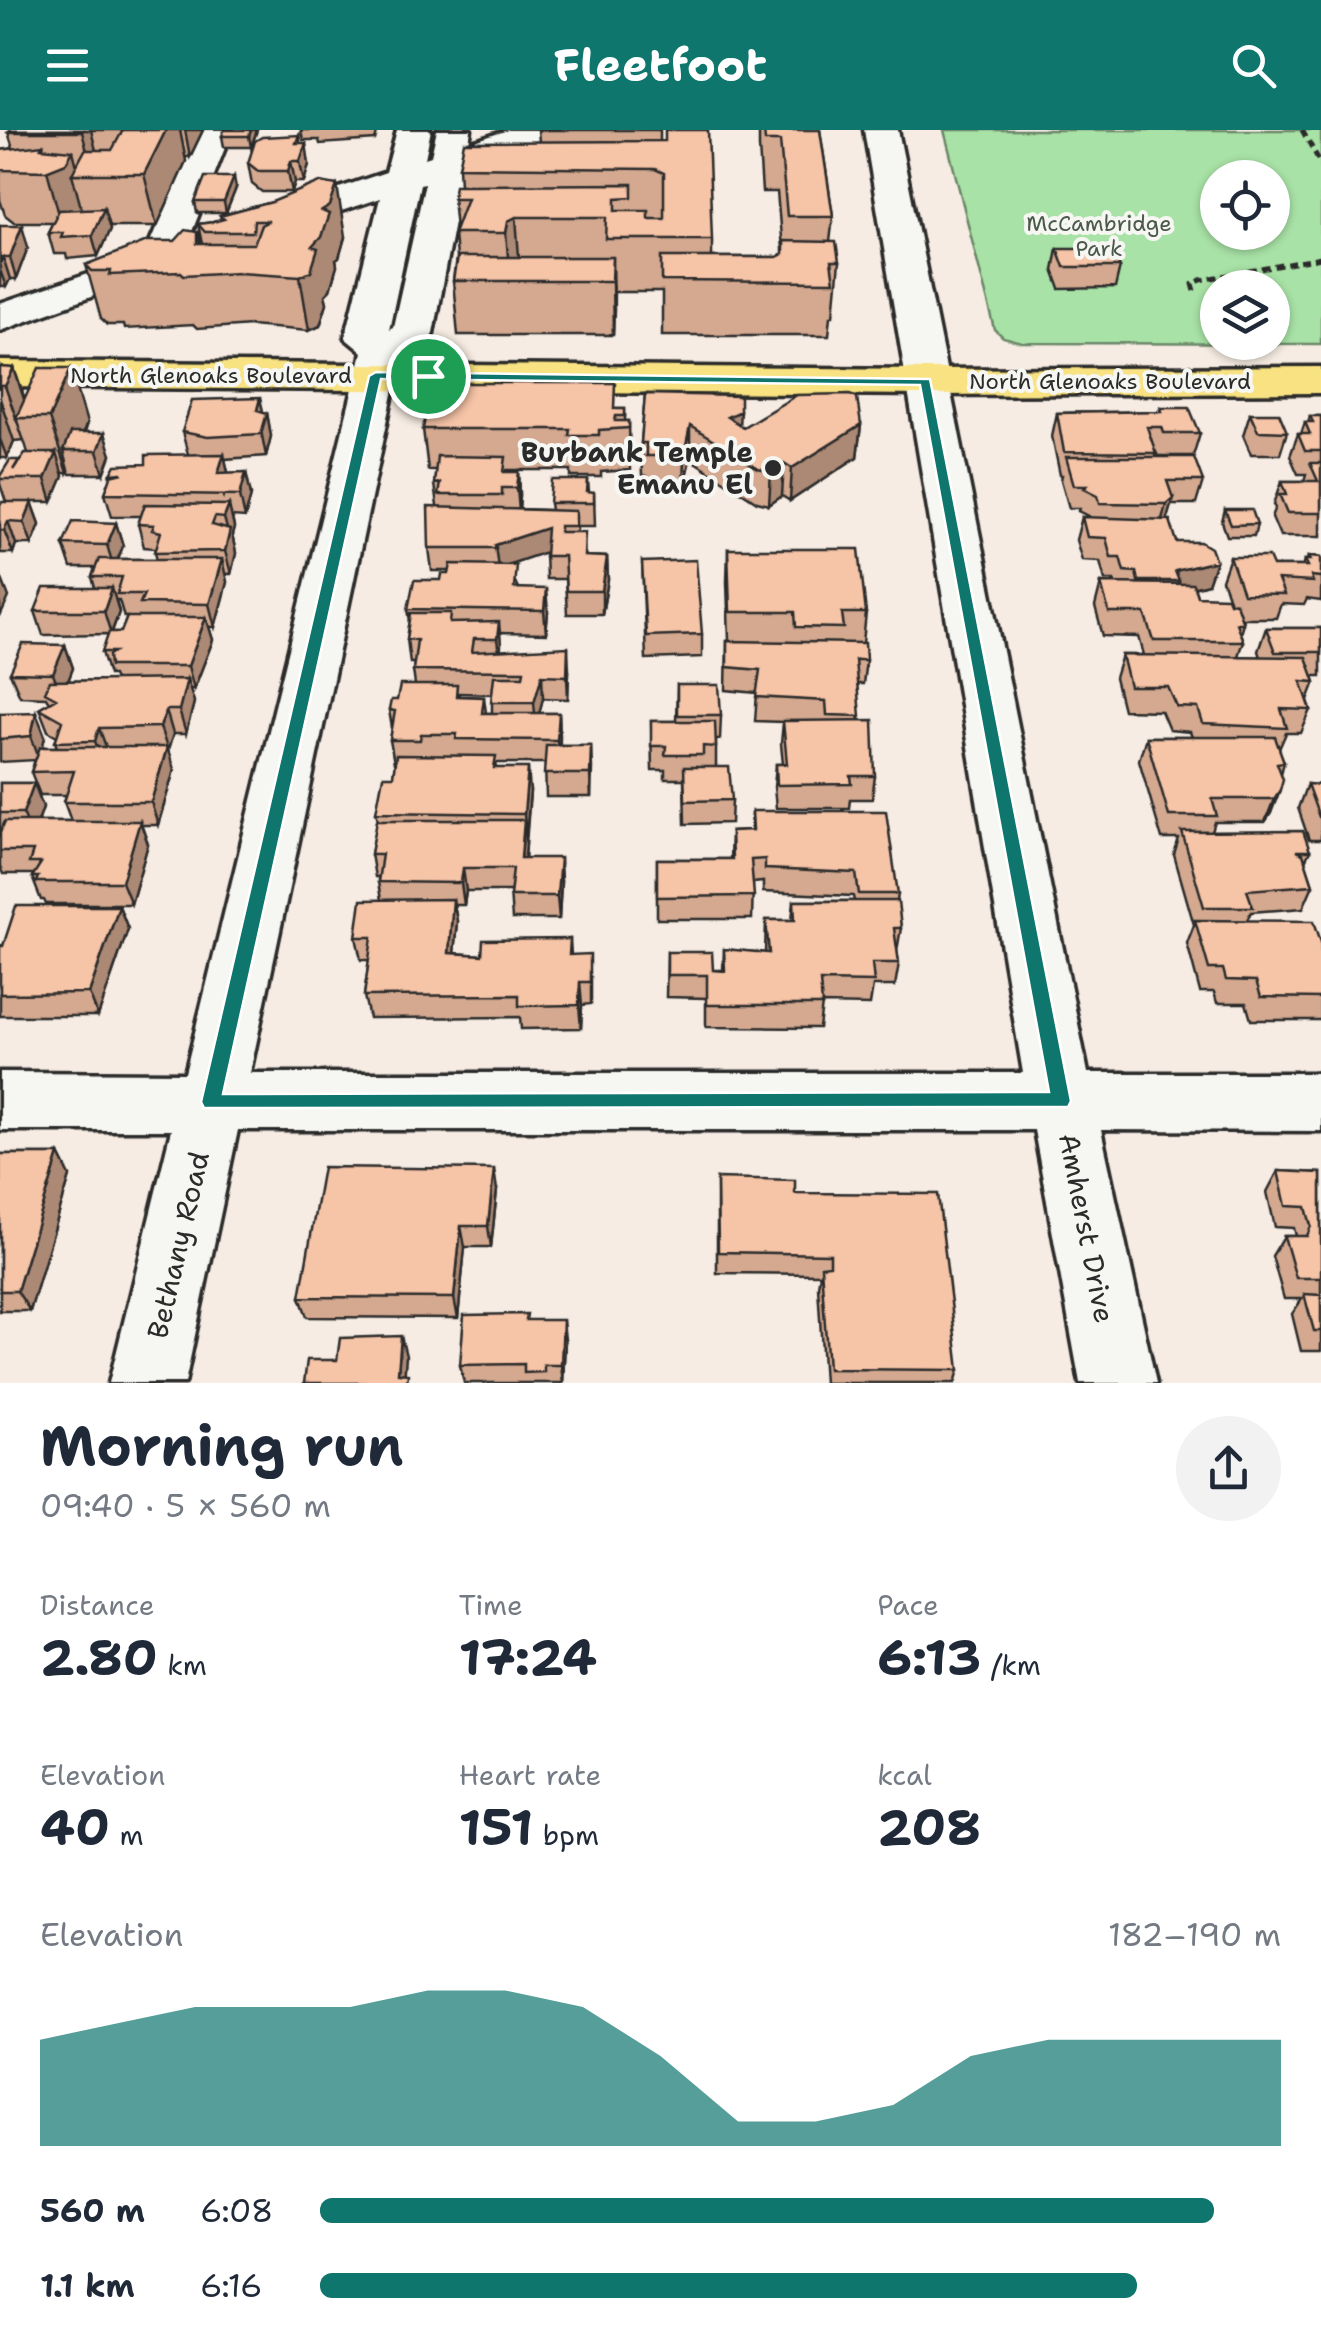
<!DOCTYPE html>
<meta charset="utf-8">
<style>
body{margin:0;font-family:"Shantell Sans",sans-serif;background:#f2f2f3;color:#1f2937;height:100vh;display:flex;flex-direction:column;font-size:38px;white-space:nowrap}
*{box-sizing:border-box;margin:0}
p{font-size:32px;color:#747a83}
.icon{flex:none;width:55px;height:55px;fill:none;stroke:currentColor;stroke-width:2;stroke-linecap:round;stroke-linejoin:round}
.map{position:relative;height:1253px;overflow:hidden}
.details{display:flex;flex-direction:column;background:#fff;flex:1}
.details>*{flex:none}
.buttons{position:absolute;left:1200px;top:30px;display:grid;gap:20px}
.buttons a{display:grid;place-items:center;width:90px;height:90px;border-radius:50%;background:#fff;box-shadow:0 2px 8px #0004;font-size:50px}
.pin{position:absolute;display:grid;place-items:center;width:85px;height:85px;color:#fff;margin:-42px;border:5px solid #fff;border-radius:50%;box-shadow:0 2px 10px #0007}
.round{display:grid;place-items:center;flex:none;width:105px;height:105px;border-radius:52px;background:#f2f2f3}
.summary{display:flex;align-items:center;justify-content:space-between;height:170px;padding:0 40px}
h1{font-size:55px;font-weight:700;line-height:75px}
.metrics{display:grid;grid-template-columns:repeat(3,1fr);gap:15px;height:170px;padding:10px 40px}
.metrics div{display:grid;align-content:center}
.metrics b{font-size:50px;font-weight:700}
.metrics small{font-size:28px;font-weight:400}
.metrics p{font-size:28px}
.chart{height:280px;padding:20px 40px}
.chart p{display:flex;justify-content:space-between}
.chart svg{width:100%;height:180px;margin-top:10px;fill:#0f766e;opacity:.7}
ul{padding:0 40px;list-style:none;font-size:32px}
li{display:grid;grid-template-columns:160px 120px 1fr;align-items:center;height:75px}
li i{height:25px;border-radius:12px;background:#0f766e}
header{display:flex;justify-content:space-between;align-items:center;height:130px;padding:0 40px;background:#0f766e;color:#fff;font-size:45px;font-weight:700}
.map>svg:first-child{display:block}
.green{fill:#a8e2a6;stroke:#6a8668;stroke-width:2.5;fill-rule:evenodd}
.lines{fill:none;stroke-linecap:round;stroke-linejoin:round}
.minor-casing{stroke:#2b2b2b;stroke-width:7}
.major-casing{stroke:#2b2b2b;stroke-width:7}
.path{stroke:#2b2b2b;stroke-width:5;stroke-dasharray:8 5;stroke-linecap:butt}
.minor{fill:#f6f6f2;fill-rule:evenodd}
.major{fill:#f8e281;fill-rule:evenodd}
.wall{fill:#d4a990;stroke:#2b2b2b;stroke-width:2.5;fill-rule:evenodd}
.shaded-wall{fill:#ac8975;stroke:#2b2b2b;stroke-width:2.5}
.building{fill:#f6c4a7;stroke:#2b2b2b;stroke-width:2.5}
.route{fill:#0f766e;stroke:#fff;stroke-width:2.5;fill-rule:evenodd}
.poi-dot{fill:#2b2b2b;stroke:#f6f6f2;stroke-width:4}
.labels{text-anchor:middle;stroke-width:8;stroke-linejoin:round;paint-order:stroke}
.far-park-label{font-size:22px;fill:#4a594a;stroke:#f6f6f2}
.far-street-label{font-size:22px;fill:#2b2b2b;stroke:#f6f6f2}
.poi-label{font-size:28px;font-weight:bold;fill:#2b2b2b;stroke:#f6f6f2;text-anchor:end}
.street-label{font-size:28px;fill:#2b2b2b;stroke:#f6f6f2}
</style>
<header><svg class="icon" aria-label="menu" viewBox="0 0 24 24"><path d="M4 6h16M4 12h16M4 18h16"/></svg>Fleetfoot<svg class="icon" aria-label="search" viewBox="0 0 24 24"><circle cx="10" cy="10" r="6"/><path d="M15 15l6 6"/></svg></header>
<div class="map">
<svg width="1321" height="1253" viewBox="0 0 1321 1253">
<rect width="100%" height="100%" fill="#f6ece3"/>
<filter id="ink" filterUnits="userSpaceOnUse"><feTurbulence type="fractalNoise" baseFrequency=".01" numOctaves="2"/><feDisplacementMap in="SourceGraphic" scale="20" xChannelSelector="R" yChannelSelector="G"/><feConvolveMatrix kernelMatrix="1 2 1 2 8 2 1 2 1" color-interpolation-filters="sRGB"/></filter>
<g filter="url(#ink)">
<!-- green -->
<path class="green" d="M944 0H1321V214L1022 213 1003 208 995 200ZM1218 48H1272V102H1218ZM1218 158H1272V212H1218Z"/>
<g class="lines">
<!-- minor casing -->
<g class="minor-casing">
<path id="minor" d="M198 0H232L189 109 202 124 197 132 179 135 0 200V174L156 121 150 112Z
M397 0H431L425 28 431 26 437 0H471L469 13 508 0H559L554 7 464 39 433 203 427 212 404 224 397 245 250 943H1023L864 0H898L1088 943H1321V1001L1101 1000 1156 1253H1080L1034 1000H238L185 1253H109L171 1000H0V942L185 943 362 222 345 208 380 68 267 106 254 103 248 95 254 87 386 42ZM425 53 393 197 389 199 420 54Z"/>
</g>
<!-- major casing -->
<g class="major-casing">
<path id="major" d="M0 231 925 239 1321 237V263L925 265 0 257Z"/>
</g>
<!-- path -->
<path class="path" d="M1302 0 1321 34
M1195 161 1193 154 1201 150 1321 128"/>
<!-- minor -->
<use href="#minor" class="minor"/>
<!-- major -->
<use href="#major" class="major"/>
</g>
<!-- wall -->
<path class="wall" d="M10 0H203L190 27H185L186 31 157 96H109L110 99 98 126 67 129 66 124H54L48 102 53 92H14L5 85 0 70V20L13 18 8 2Z
M257 0 251 17H224L222 6Z
M301 0H378L375 10 320 14 319 10H303Z
M538 0H660V11L712 109V127H777L782 124V119L777 62H762L759 17V0H820L833 86 830 112 839 132 834 185H831L829 205H662V162H614L613 205H458L453 151 456 128 454 103 456 98 453 68 460 55 459 37 539 11Z
M299 5 300 13 309 34 304 52H295L292 62H262L252 54 248 33Z
M236 58 226 83H197L195 72Z
M272 72 345 107 339 128 336 130 337 136 330 160 325 165 327 173 320 195 309 200 250 195 197 199 193 195 124 199 123 195H107L101 189 86 135 175 111 197 102 200 114H202L198 94 213 92 221 90 220 86Z
M0 95 28 117 16 149H10L6 157H0Z
M1057 118 1120 137 1115 158 1060 159 1053 140Z
M0 237 14 238 25 270 87 293 84 303 111 325 104 344H70L68 340 67 343H62L63 346 52 372H32L40 394 32 414H16L13 423H0V376L6 372 0 354V346L28 323 24 310 14 311 7 328H0Z
M645 264 743 297 861 295 857 327 790 371 782 366 769 375 757 372 690 329 683 359H646V346H642L641 313Z
M1161 277 1200 303 1193 326H1158L1155 320V327L1203 351 1196 374H1171L1166 390 1177 412 1216 431 1208 454 1194 458 1197 466 1230 472 1222 450 1230 427 1273 436H1303L1305 430H1308L1309 426 1321 427V471L1307 469 1304 475 1281 474 1276 488H1242L1243 493 1240 503 1243 511 1238 526 1260 527 1258 521 1266 498H1321V546H1313L1315 552 1308 570 1311 580 1301 603H1286L1279 619 1284 632 1271 683 1265 692H1215L1212 702 1310 721 1305 731 1313 755 1303 778 1251 782 1247 790 1321 812V890H1251L1246 873H1217L1214 862H1200L1187 813 1194 795 1174 725 1179 709H1162L1139 630 1146 607H1192L1190 602 1169 600 1161 581 1123 580 1115 548 1122 525H1144L1139 507 1103 506 1095 477 1101 453H1115L1114 450H1105L1100 431 1082 430 1076 410 1082 387H1091L1079 381 1080 378H1069L1061 350 1062 345H1060L1052 306 1057 283 1160 281Z
M616 278H625V291H629L630 340 601 342V347H571V340H507V342H519L520 365 519 379 551 380 550 373 588 350 589 363H594L595 396H577V402L586 426 607 427 608 450 602 484H567L565 449H546L545 422 507 435 518 458 548 482 546 504 500 503V521L569 541 568 569 543 568 539 583H559L560 615H591V667H546L545 633H496L497 638 530 661 525 728 561 751 559 789H512L510 761H466L464 775H454L457 791 454 823 482 825 570 809 571 825 591 847V874L582 875 581 898 521 899 520 887 369 888 364 866 369 830H361L356 807 381 770 378 752V747H375L371 724 378 690 376 682 393 646 395 633H394L390 610 392 598 389 580 397 570 415 555 413 540 414 533H410L407 509 410 491 408 479 449 444V441H432L429 418 437 376 434 354 436 340H428L423 299ZM458 563 492 564V583H486L484 567 459 566Z
M263 282 267 283 271 306 266 326 225 329 228 343 246 342 251 365 245 388 232 387 234 398 232 405 236 423 231 444H225L227 452 215 497H209L213 510 194 559H190L194 572 186 604H173L168 620 174 640 158 695H141L148 714 131 774H46L44 770H41L32 747 33 744H3L0 737V653H34L43 677 38 691H71L64 672 66 665H40L31 642 35 630 0 632V583L45 606 42 617H57L55 612 57 606 48 601 39 578 49 572 46 567 20 566 10 543 65 515 73 538 68 551 115 550 113 545H109L102 522 108 504 43 505 35 481 95 458 92 447 95 438H71L63 414 116 393 123 416 118 429H157L155 422 156 418 144 417 138 394 141 386H112L105 363 112 346 111 344 188 324 182 302ZM116 470H119L124 487H127L121 502H112L119 482Z
M1250 283 1287 302 1280 324H1251L1243 305Z
M1310 286H1321V406H1280L1272 387 1276 377 1274 374 1282 351H1304L1306 344H1298L1290 326 1298 304H1301L1305 292H1308Z
M1225 380 1257 394 1254 406H1227L1222 392Z
M728 419 866 483 863 513 866 530 863 554H857L859 590 875 646 872 669H850L849 678H776L774 657 776 634H783L781 614 783 592 755 591 757 563 726 560 727 511H729L727 452Z
M642 432 702 504V527L646 529Z
M677 555 721 585 720 609H716V637L732 670 731 693 685 694 684 649H665V640H652L651 591H676Z
M1307 654 1321 655V710H1309L1298 678Z
M752 681 898 764 897 771 901 798 897 821 899 833 895 856H873L870 875 822 874 819 898 706 897V868L666 867 667 822 713 840H723L724 819 765 823 766 790H792L794 771H854L853 766 763 762V752L753 753 752 789H657V729H730L731 701 751 700Z
M119 776 128 799 98 886H0V816Z
M0 1024H59L70 1046 30 1181H0Z
M1278 1041 1321 1043V1221H1301L1292 1184 1302 1169H1284L1272 1126 1284 1106H1296L1294 1098 1275 1097 1267 1062Z
M717 1048 795 1063 959 1240 955 1253H824L818 1156 820 1144 717 1143Z
M497 1060 491 1117H465L458 1188 307 1187 300 1167Z
M527 1190 565 1210 563 1253H464L460 1235Z"/>
<!-- shaded-wall -->
<path class="shaded-wall" d="M83 0H91L101 41 93 44 82 2Z
M166 0H180L186 31 157 96 144 44Z
M185 0H203L190 27Z
M251 0H257L251 17 249 6Z
M299 5 302 25 306 13 309 34 304 52 296 13Z
M43 15 50 39 73 21 79 44H72L82 81 61 92 41 18Z
M291 31 295 52 292 62 288 41Z
M234 47 236 58 226 83 224 72Z
M337 55 345 107 339 128 336 130 337 136 330 160 325 165 327 173 320 195 309 200 300 146 312 117 322 81Z
M104 78 110 99 98 126 92 105Z
M516 87 520 140 510 151 506 103 508 91Z
M22 95 28 117 16 149 10 127Z
M3 127 10 149 6 157 0 140V133Z
M613 127 614 180 613 205 612 151Z
M14 238 30 288H16L24 311 5 256Z
M71 238 87 293 76 321H63L68 340 67 343 49 288Z
M260 268 265 290 267 283 271 306 266 326 257 280Z
M0 269 14 311 7 328 0 309Z
M740 281 738 313 727 287Z
M861 295 857 327 790 371 792 338Z
M690 296V329L683 359 684 326Z
M104 303 111 325 104 344 97 321Z
M56 323 63 346 52 372 45 349Z
M224 324 229 347 224 366 218 343Z
M784 333 782 366 769 375 771 342Z
M246 342 251 365 245 388 240 365Z
M519 342 520 365 519 381 517 358Z
M1173 368 1166 391 1160 397 1166 374Z
M32 372 40 394 32 414 24 392Z
M229 375 234 398 232 405 236 423 231 444 225 421 229 406 224 388Z
M8 391 16 414 13 423 4 400Z
M116 393 123 416 114 438 107 415Z
M547 398 549 421 498 438 495 415Z
M607 427 608 450 602 484V461Z
M222 429 227 452 215 497 209 474Z
M1216 431 1208 454 1175 462 1179 451 1175 441Z
M0 444 9 467 0 487Z
M112 458 119 482 111 504 104 481Z
M546 459 548 482 546 504 544 481Z
M206 487 213 510 194 559 188 536Z
M499 492 501 515 500 532 497 509Z
M65 515 73 538 62 567 53 544Z
M568 517 569 541 568 569 567 546Z
M542 545 543 568 536 596 534 572Z
M187 549 194 572 186 604 179 580Z
M166 580 173 604 168 620 174 640 158 695 151 672 167 618 160 597Z
M36 582 45 606 40 630 31 606Z
M559 583 560 607 558 634 557 610Z
M99 598 108 622 103 635 95 611Z
M591 615 592 638 591 667 590 644Z
M528 638 530 661 526 707 524 684Z
M34 653 43 677 33 706 23 683Z
M1280 660 1271 683 1265 692 1274 669Z
M524 690 526 714 523 751 521 728Z
M140 691 148 714 131 774 122 752Z
M560 728 561 751 559 789 557 766Z
M463 738 466 761 464 775 461 753Z
M453 769 457 791 452 846 449 823Z
M119 776 128 799 98 886 89 863Z
M580 852 582 875 581 898 579 875Z
M59 1024 70 1046 30 1181 17 1161Z
M494 1039 497 1060 491 1117 488 1096Z
M461 1096 465 1117 458 1188 454 1168Z
M563 1190 565 1210 563 1253 561 1235Z
M401 1206 406 1226 404 1253 398 1243Z"/>
<!-- building -->
<path class="building" d="M10 0H83L82 2H8Z
M123 0H166L144 44H72L85 20H112Z
M224 0H251L249 6H222Z
M665 0H708L712 109H606L607 87H516L508 91 506 103H454L467 68H453L455 55 632 54V67L616 68V80H648V88H664V43L655 39 459 37 464 12 665 11Z
M764 0H820L833 86H787L780 11H765Z
M299 5 296 13H306L300 31H291L288 41H258L248 33 255 11 262 7Z
M43 15 41 18 73 21 66 33 46 41 0 40V20Z
M205 47H234L224 72H195Z
M320 52 337 55 330 76 322 81 329 84 321 107 312 117 318 119 311 141 300 146 239 142 184 145 181 142 110 145 111 141H92L86 135 147 111H175L185 100 197 102V114H254L261 95 269 91H254L253 102H205L198 94 213 92 224 89 220 86 272 72Z
M104 78 92 105 61 107 63 102H48L59 80Z
M0 95H22L10 127H3L0 133Z
M783 111 836 112 839 132H831L834 152 662 151V127H777L783 124Z
M1057 118H1113L1120 137H1064Z
M457 127H613L612 151H453Z
M0 237 14 238 5 256H0Z
M39 238H71L49 288H16Z
M431 253H615L614 278H625V286H616L615 291H629V298L599 300V305H569L570 299H423Z
M645 264 740 266V281L727 287 743 297 797 265 850 264 857 267 861 295 792 338 784 333 771 342 758 339 690 296 684 326H646V313H641Z
M260 268 257 280 267 283 261 304 208 307 182 302 192 270Z
M1161 277H1189L1200 303H1164L1162 297H1147L1156 323 1064 322 1057 283 1162 281Z
M1250 283H1279L1287 302 1258 301Z
M1310 286H1321V321H1305L1298 304H1310L1305 292H1313Z
M70 303H104L97 321H63Z
M25 323H56L45 349H0V346L10 330H19L13 340Z
M224 324 218 343 246 342 240 365 105 363 111 346 123 343 111 344 116 335 146 334V325Z
M437 326 506 327 504 342H519L517 358H502V365H438L440 353 434 354Z
M1066 327H1194L1203 351H1167L1173 368 1166 374 1100 373 1098 365 1084 358 1087 355H1074Z
M1310 333H1321V383H1288L1280 364H1287L1282 351H1318Z
M552 350H588L587 362 594 363V373H550Z
M2 372H32L24 392 8 391 4 400H0V376Z
M145 374 229 375 224 388 215 387 212 395 230 400 225 421 155 422 161 402 152 400 154 395 138 394Z
M428 377 576 381V396H560V402H585L584 426 607 427 602 461H566L564 426H545L547 398 495 415 496 418H429Z
M1225 380H1252L1257 394 1231 395Z
M1082 387 1170 390 1177 412H1201L1211 418 1216 431 1175 441 1179 451H1138L1136 442 1124 441 1120 427H1111L1106 408 1087 407Z
M73 391 116 393 107 415 63 414Z
M728 419H859L866 483H842L844 498 796 497 795 482H730Z
M1309 426 1321 427V447L1311 446 1313 452 1278 450 1284 465 1243 464 1230 427H1269L1273 436H1308L1305 430H1311Z
M99 429H222L209 474 140 473 144 464H117L122 447H92Z
M696 430 702 504 646 506 642 432Z
M451 434 516 435 514 458 546 459 544 481 408 479 414 450H441L442 444H449Z
M1101 453 1193 454 1197 466 1227 467 1229 472 1236 473 1243 493H1236L1243 511H1154L1145 483H1109Z
M44 458H112L104 481H35Z
M411 483H451L450 493 499 492 497 509H474L472 522 568 517 567 546 542 545 534 572H491L494 546H523L524 541 413 540 417 510 407 509Z
M127 487H206L188 536H110L109 525 114 522H102L109 502H121Z
M1266 498H1321V522H1275Z
M727 511 865 513 866 530H855L860 586 827 585 826 571 756 567 760 540 727 537Z
M23 514 65 515 53 544 10 543Z
M1122 525 1306 527 1315 552 1301 551 1311 580 1281 579 1287 598 1203 594 1198 578 1177 577 1168 557H1130Z
M187 549 179 580H166L160 597 99 598 95 611 55 612 62 591 39 578 56 568 45 562 50 551Z
M400 555H457L456 566 484 567 482 583H559L557 610 456 609 457 604H421L420 610H390L395 581 389 580 391 570H397Z
M677 555H719L721 585H677Z
M36 582 31 606 0 609V583Z
M873 590 875 646H851L852 654 777 655 776 634H787L783 591Z
M651 591H715L716 617 703 616V625H665L666 616H651Z
M1146 607H1275L1284 632 1277 633 1283 649 1280 660 1274 669H1212L1217 686H1169Z
M546 615H591L590 644H544Z
M40 617H167L151 672H64L74 641 31 642Z
M396 625 496 626 494 638H528L524 684 376 682 383 646H393Z
M684 637H729L732 670 685 671Z
M0 653H34L23 683H0Z
M1307 654 1321 655V687H1319Z
M752 681H886L898 764H859L856 743 765 739V729L751 730 754 766 657 767V729H732L731 701 753 700Z
M377 690H524L521 728H560L557 766H510L513 738H463L461 753 378 752 382 724H371Z
M5 691H140L122 752H36L38 747H32L41 733H29L33 721H0V703Z
M1303 701 1310 721H1296L1303 724 1313 755 1247 760 1253 777H1204L1182 702Z
M453 769 449 823 482 825 483 810 570 809 569 825 590 824V852H580L579 875 519 876V865L364 866 372 807H356L361 770Z
M794 771H898L901 798H894L899 833H872L874 852 820 851 822 875H707V845H667V822H712L713 840 725 841 724 819 769 823 766 790H795Z
M16 776H119L89 863 0 864V816H3Z
M1195 790 1314 791 1321 812V868L1261 867 1256 851 1226 850 1223 839H1209Z
M0 1024H59L17 1161H0Z
M323 1037 494 1039 488 1096H461L454 1168 300 1167Z
M1278 1041 1321 1043V1148H1296L1284 1106H1307L1311 1096 1306 1077 1286 1076Z
M717 1048 795 1050V1063L938 1064 959 1240 828 1239 821 1136 830 1135V1124L718 1122Z
M1304 1164 1321 1165V1201H1314Z
M527 1184 526 1190H563L561 1235H544V1242L524 1243V1234L460 1235 464 1185Z
M401 1206 398 1243 408 1244 407 1253H304L307 1230H337L340 1208Z"/>
</g>
<!-- route -->
<path class="route" d="M376 242 930 249 1071 971 1068 977 204 978 201 972 369 246ZM381 249 920 255 1049 962 223 964Z"/>
<!-- markers -->
<circle class="poi-dot" cx="773" cy="338" r="10"/>
<g class="labels">
<!-- far-park labels -->
<g class="far-park-label">
<text x="1099" y="101">McCambridge<tspan x="1099" dy="25">Park</tspan></text>
</g>
<!-- far-street labels -->
<g class="far-street-label">
<text x="211" y="253">North Glenoaks Boulevard</text>
<text x="1110" y="259">North Glenoaks Boulevard</text>
</g>
<!-- poi labels -->
<g class="poi-label">
<text x="753" y="332">Burbank Temple<tspan x="753" dy="32">Emanu El</tspan></text>
</g>
<!-- street labels -->
<g class="street-label">
<text transform="translate(1087 1098) rotate(79)" y="10">Amherst Drive</text>
<text transform="translate(178 1115) rotate(-77)" y="10">Bethany Road</text>
</g>
</g>
</svg>
<div class="buttons">
<a><svg class="icon" aria-label="locate" viewBox="0 0 24 24"><circle cx="12" cy="12" r="6"/><path d="M12 2v4M12 18v4M2 12h4M18 12h4"/></svg></a>
<a><svg class="icon" aria-label="layers" viewBox="0 0 24 24"><path d="M12 4l9 5-9 5-9-5zM3 14l9 5 9-5"/></svg></a>
</div>
<div class="pin" style="left:428px;top:246px;background:#1e9e55"><svg class="icon" aria-label="arrive" viewBox="0 0 24 24"><path d="M6 21V4h12l-3 4 3 4H6"/></svg></div>
</div>
<section class="details">
<div class="summary"><div><h1>Morning run</h1><p>09:40 · 5 × 560 m</p></div><a class="round"><svg class="icon" aria-label="share" viewBox="0 0 24 24"><path d="M12 15V3M7 8l5-5 5 5M5 13v7h14v-7"/></svg></a></div>
<div class="metrics">
<div><p>Distance</p><b>2.80<small> km</small></b></div>
<div><p>Time</p><b>17:24</b></div>
<div><p>Pace</p><b>6:13<small> /km</small></b></div>
</div>
<div class="metrics">
<div><p>Elevation</p><b>40<small> m</small></b></div>
<div><p>Heart rate</p><b>151<small> bpm</small></b></div>
<div><p>kcal</p><b>208</b></div>
</div>
<div class="chart"><p><span>Elevation</span>182–190 m</p>
<svg viewBox="0 0 160 44" preserveAspectRatio="none"><path d="M0 44V18L10 14L20 10L30 10L40 10L50 6L60 6L70 10L80 22L90 38L100 38L110 34L120 22L130 18L140 18L150 18L160 18V44z"/></svg>
</div>
<ul>
<li><b>560 m</b>6:08<i style="width:93%"></i></li>
<li><b>1.1 km</b>6:16<i style="width:85%"></i></li>
</ul>
</section>
